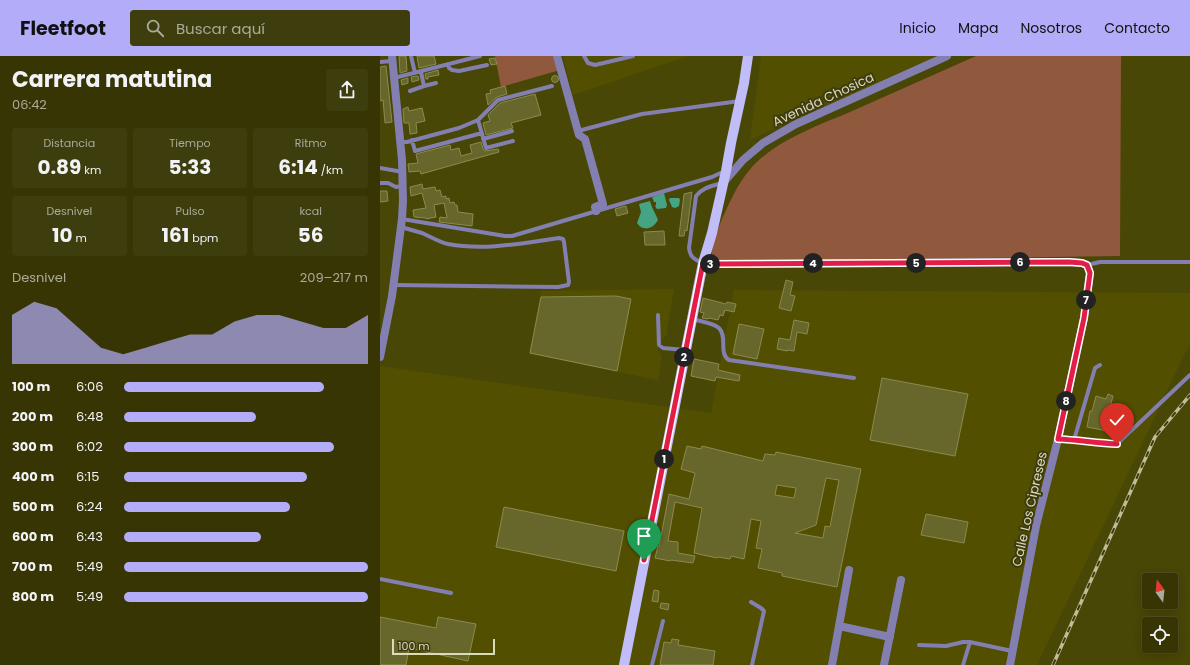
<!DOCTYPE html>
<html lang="es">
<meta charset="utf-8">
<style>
body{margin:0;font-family:Poppins,sans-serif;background:#3e3d0e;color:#f1f3f6;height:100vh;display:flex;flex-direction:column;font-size:15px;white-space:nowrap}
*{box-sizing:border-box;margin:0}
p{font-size:13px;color:#aaab9a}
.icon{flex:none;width:22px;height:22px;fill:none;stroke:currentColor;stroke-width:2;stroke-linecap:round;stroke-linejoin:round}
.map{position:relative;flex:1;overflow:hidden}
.panel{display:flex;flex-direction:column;background:#373504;width:380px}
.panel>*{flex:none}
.needle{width:26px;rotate:345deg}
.tools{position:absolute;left:762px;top:517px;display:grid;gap:8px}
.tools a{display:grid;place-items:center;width:36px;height:36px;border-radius:4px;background:#373504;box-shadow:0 2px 10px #0003,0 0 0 1px #515026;font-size:20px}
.scale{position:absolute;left:12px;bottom:10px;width:103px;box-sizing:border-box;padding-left:4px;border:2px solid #dadabc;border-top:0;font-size:11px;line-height:14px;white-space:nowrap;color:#dadabc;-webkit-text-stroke:3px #3e3c0f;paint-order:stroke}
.pin{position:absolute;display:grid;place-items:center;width:34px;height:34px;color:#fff;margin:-41px -17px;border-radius:50% 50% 50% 0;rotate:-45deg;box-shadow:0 0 4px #0007}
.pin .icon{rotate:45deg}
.km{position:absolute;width:20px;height:20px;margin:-10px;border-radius:50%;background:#222;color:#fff;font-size:11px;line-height:20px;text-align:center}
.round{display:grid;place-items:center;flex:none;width:42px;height:42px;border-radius:4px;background:#3e3d0e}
.headline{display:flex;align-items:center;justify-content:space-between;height:68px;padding:0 12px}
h1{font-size:22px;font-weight:700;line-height:30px}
.metrics{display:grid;grid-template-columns:repeat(3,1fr);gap:6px;height:68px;padding:4px 12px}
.metrics div{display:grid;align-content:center;border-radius:4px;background:#3e3d0e;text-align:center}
.metrics b{font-size:20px;font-weight:700}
.metrics small{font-size:11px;font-weight:400}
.metrics p{font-size:11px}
.chart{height:112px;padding:8px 12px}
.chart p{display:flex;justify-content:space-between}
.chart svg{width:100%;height:72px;margin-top:4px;fill:#b3adf9;opacity:.7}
ul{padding:0 12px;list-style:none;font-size:13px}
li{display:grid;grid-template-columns:64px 48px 1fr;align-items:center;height:30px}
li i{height:10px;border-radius:5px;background:#b3adf9}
header{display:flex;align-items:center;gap:24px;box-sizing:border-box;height:56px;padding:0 20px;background:#b3adf9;color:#111}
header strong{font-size:19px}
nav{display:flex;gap:22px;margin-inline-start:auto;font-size:14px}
.search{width:280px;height:36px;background:#3e3d0e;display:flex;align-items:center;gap:10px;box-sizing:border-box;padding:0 14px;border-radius:4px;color:#aaab9a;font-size:15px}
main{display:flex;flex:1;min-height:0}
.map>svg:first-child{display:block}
.built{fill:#524f00}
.green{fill:#90593d}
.water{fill:#44a483}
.building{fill:#67662b;stroke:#8b8a50;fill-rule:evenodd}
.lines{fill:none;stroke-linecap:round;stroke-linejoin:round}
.service{stroke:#837fb0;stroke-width:4}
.minor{stroke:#837fb0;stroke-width:8}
.tertiary{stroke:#837fb0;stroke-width:8}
.primary{stroke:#c1bdf9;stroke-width:10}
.rail-casing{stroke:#bdbd98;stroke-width:3.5}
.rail{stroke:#3e3c0f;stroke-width:2;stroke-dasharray:6;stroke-linecap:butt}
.route-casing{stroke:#fff;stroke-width:8}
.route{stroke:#e11d48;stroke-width:5}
.labels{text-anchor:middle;stroke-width:4;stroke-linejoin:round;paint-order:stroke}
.street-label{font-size:13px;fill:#dadabc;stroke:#3e3c0f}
</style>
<header>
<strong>Fleetfoot</strong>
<div class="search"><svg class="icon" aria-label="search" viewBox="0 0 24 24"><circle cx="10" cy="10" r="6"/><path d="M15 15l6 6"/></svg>Buscar aquí</div>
<nav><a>Inicio</a><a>Mapa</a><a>Nosotros</a><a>Contacto</a></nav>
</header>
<main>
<section class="panel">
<div class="headline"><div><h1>Carrera matutina</h1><p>06:42</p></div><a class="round"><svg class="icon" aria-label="share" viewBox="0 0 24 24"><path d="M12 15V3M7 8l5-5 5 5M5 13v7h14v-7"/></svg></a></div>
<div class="metrics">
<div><p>Distancia</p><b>0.89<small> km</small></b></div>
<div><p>Tiempo</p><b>5:33</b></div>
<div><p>Ritmo</p><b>6:14<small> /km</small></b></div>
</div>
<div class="metrics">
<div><p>Desnivel</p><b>10<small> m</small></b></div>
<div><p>Pulso</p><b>161<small> bpm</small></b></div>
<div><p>kcal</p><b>56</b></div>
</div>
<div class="chart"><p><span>Desnivel</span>209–217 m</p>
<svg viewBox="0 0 160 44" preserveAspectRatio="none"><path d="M0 44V14L10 6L20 10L30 22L40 34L50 38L60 34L70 30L80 26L90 26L100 18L110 14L120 14L130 18L140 22L150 22L160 14V44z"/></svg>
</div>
<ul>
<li><b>100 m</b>6:06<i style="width:82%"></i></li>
<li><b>200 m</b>6:48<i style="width:54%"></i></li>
<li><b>300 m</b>6:02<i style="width:86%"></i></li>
<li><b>400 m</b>6:15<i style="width:75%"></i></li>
<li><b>500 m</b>6:24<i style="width:68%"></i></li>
<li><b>600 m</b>6:43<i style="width:56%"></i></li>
<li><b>700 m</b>5:49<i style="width:100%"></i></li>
<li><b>800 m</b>5:49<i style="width:100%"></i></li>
</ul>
</section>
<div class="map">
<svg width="810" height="609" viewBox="0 0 810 609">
<rect width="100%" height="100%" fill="#494706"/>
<!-- built -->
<path class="built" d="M183 0H309L193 39Z
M381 0H557L370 84Z
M294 233 286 280 280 285 278 294 282 300 278 324 149 298 161 235Z
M354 234 810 237V287L657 609H0V310L331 357Z"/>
<!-- green -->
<path class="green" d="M115 0H176L180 14 121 31Z
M596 0H741L740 200 341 206 336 205 332 201C331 191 338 173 342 163 352 141 361 120 379 104 405 81 439 69 470 56 512 37 554 19 596 0Z"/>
<!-- water -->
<path class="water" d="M284 137 287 149 286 152 277 153 275 150 276 149V146H274L272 141Z
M290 142H299L300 144 299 150 295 152 292 151 289 144Z
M270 145C272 153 276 158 278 164 273 173 263 176 257 167L261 156 259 148Z"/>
<!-- building -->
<path class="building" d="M19 0H26L27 15 20 17Z
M37 0H54L56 8 39 12Z
M115 2 117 8 111 9 109 3Z
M6 10 12 66 5 67 3 44 0 45V11Z
M58 14 59 19 48 21V23H46L45 18Z
M171.5 23a3.5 3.5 0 1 1 7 0a3.5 3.5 0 1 1-7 0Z
M37 20H38L39 24 32 26 31 21Z
M28 22V27L22 29 21 24Z
M125 30 127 38 117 41 108 49 106 38 111 37 110 34Z
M155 38 161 59 131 67 133 72 106 79 103 67 110 65 108 59 120 47Z
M28 51 29 55 42 52 45 65 36 67 37 77 30 78 29 67H24L23 53Z
M101 86 103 93 105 95 118 93 119 96 41 118 40 115 29 116 28 108 38 107 36 98 70 89 71 94 79 92 81 100 92 97 90 89Z
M42 128 43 133 55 131 56 135 60 134 62 141 66 140V143L69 142 70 147 74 146 75 149H77L78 156 93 158 92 170 59 166 60 161 67 162 64 147 54 149 56 161 46 163V162L34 161 33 154 46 152 42 137 31 140 30 131Z
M0 135H7L8 145 0 146Z
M312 136 307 175 305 174 304 180H299L304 138Z
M246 150 248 157 237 160 235 153Z
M284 175 285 189H265L264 176Z
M406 224 413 226 410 239 415 240 411 255 399 252Z
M236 240 251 243 237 315 150 297 161 241Z
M323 242 346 248 347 246 356 248 354 256 345 254 343 260 340 259 338 264 329 262 328 263 322 262 324 257 320 256Z
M414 264 429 267 427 278 417 276 414 295 407 294V295L397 293 399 282 410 284Z
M359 268 384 273 377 303 353 298Z
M314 303 339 308 338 314 360 319 359 325 336 321 335 325 311 320Z
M502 322 588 338 575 400 490 384Z
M728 338 733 340 729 355 741 358 737 377 707 371 710 355H712L716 340 726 343Z
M307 390 321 393 322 390 383 405 385 398 395 399 396 396 481 413 457 531 402 520V517L378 512 382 493 376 492 381 465 371 463 364 503 351 500 350 503 338 501 337 502 314 497 322 452 295 446 288 485 298 486V497L315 500 313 507 291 504 290 505 275 502 278 490 279 491 289 438 309 443 315 417 301 413ZM446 422 459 424 450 471 445 470 443 482 415 477 436 469ZM397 429 416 432 414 442 395 439Z
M124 451 244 475 236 515 116 491Z
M546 458 588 466 584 487 541 479Z
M274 534 279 535 278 546 272 545Z
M281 547 289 548 288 554 280 552Z
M0 561 56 572 58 561 96 568 88 605 29 592 26 609H0Z
M292 583 299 584 298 589 335 595 333 609H280L284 586 291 587Z"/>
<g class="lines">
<!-- service -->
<path class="service" d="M31 0 35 17
M204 0 208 7 215 9 253 0
M0 6 12 5
M68 8 69 12 72 14 79 15 107 9
M41 16 44 30
M14 22 100 0
M30 35 44 30 56 27
M198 75 262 58 360 45
M103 83 132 75
M32 84 35 95 102 77
M133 85 106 92 98 64 118 44 172 30
M20 86H27L79 72 98 64
M0 112 23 116
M0 127H8L16 131 22 130
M22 163 125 180H132L332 121 345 115
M322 207C314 203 310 201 309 192L316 140C323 131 332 130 343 127
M707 209 720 206H810
M14 229 178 231 188 229 189 226 184 186 183 183 179 182C143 187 105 195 68 188 59 186 51 181 42 177 35 175 28 173 21 171
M278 259 279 289 283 292 305 294
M312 263C319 265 333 267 339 272 348 281 338 297 349 304L474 322
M678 383C698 384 717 387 737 388L810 319
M694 384 715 312 720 309
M0 523 71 537
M371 546 381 552 384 555 372 609
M539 589 566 590 583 586H590L632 595
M272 609 283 565
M583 609 590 586"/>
<!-- minor -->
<path class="minor" d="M177 0 199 79 205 83 223 148 215 151 216 155
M323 207 331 208 689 206 702 207 707 209 710 217 704 262 678 383 656 470 630 609
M0 301 12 240 22 163 23 144 22 104 12 0
M459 570 510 581
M452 609 469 514
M504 609 521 524"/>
<!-- tertiary -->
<path class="tertiary" d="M344 126 363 104 383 87 416 68 567 0"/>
<!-- primary -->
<path class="primary" d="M244 609 323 207 332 177 346 115 351 87 364 27 368 0"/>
<!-- rail casing -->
<g class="rail-casing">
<path id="rail" d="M673 609 775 381 810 339"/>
</g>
<!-- rail -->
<use href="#rail" class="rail"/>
</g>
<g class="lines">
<!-- route casing -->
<g class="route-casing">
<path id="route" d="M264 504 323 207 332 208 689 206 702 207 707 209 710 217 704 262 678 383C698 384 717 387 737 388"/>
</g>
<!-- route -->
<use href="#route" class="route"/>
</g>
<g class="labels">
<!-- street labels -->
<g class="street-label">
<text transform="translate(443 43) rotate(-25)" y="5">Avenida Chosica</text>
<text transform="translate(649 453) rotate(-77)" y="5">Calle Los Cipreses</text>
</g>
</g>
</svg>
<div class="tools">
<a><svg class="needle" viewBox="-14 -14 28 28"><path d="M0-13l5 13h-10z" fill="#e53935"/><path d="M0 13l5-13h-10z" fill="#aaab9a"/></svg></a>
<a><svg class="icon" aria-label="locate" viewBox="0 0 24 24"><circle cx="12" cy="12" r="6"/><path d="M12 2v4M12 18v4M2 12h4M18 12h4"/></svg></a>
</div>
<div class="scale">100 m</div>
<div class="pin" style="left:264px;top:504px;background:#1e9e55"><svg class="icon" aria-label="arrive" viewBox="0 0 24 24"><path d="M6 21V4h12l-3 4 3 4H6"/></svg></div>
<div class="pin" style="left:737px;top:388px;background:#d93025"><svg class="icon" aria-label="check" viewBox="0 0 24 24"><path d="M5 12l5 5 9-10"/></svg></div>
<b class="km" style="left:284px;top:403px">1</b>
<b class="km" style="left:304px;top:301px">2</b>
<b class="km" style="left:330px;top:208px">3</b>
<b class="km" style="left:433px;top:207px">4</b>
<b class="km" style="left:536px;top:207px">5</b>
<b class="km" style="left:640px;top:206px">6</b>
<b class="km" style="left:706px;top:244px">7</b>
<b class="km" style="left:686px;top:345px">8</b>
</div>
</main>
